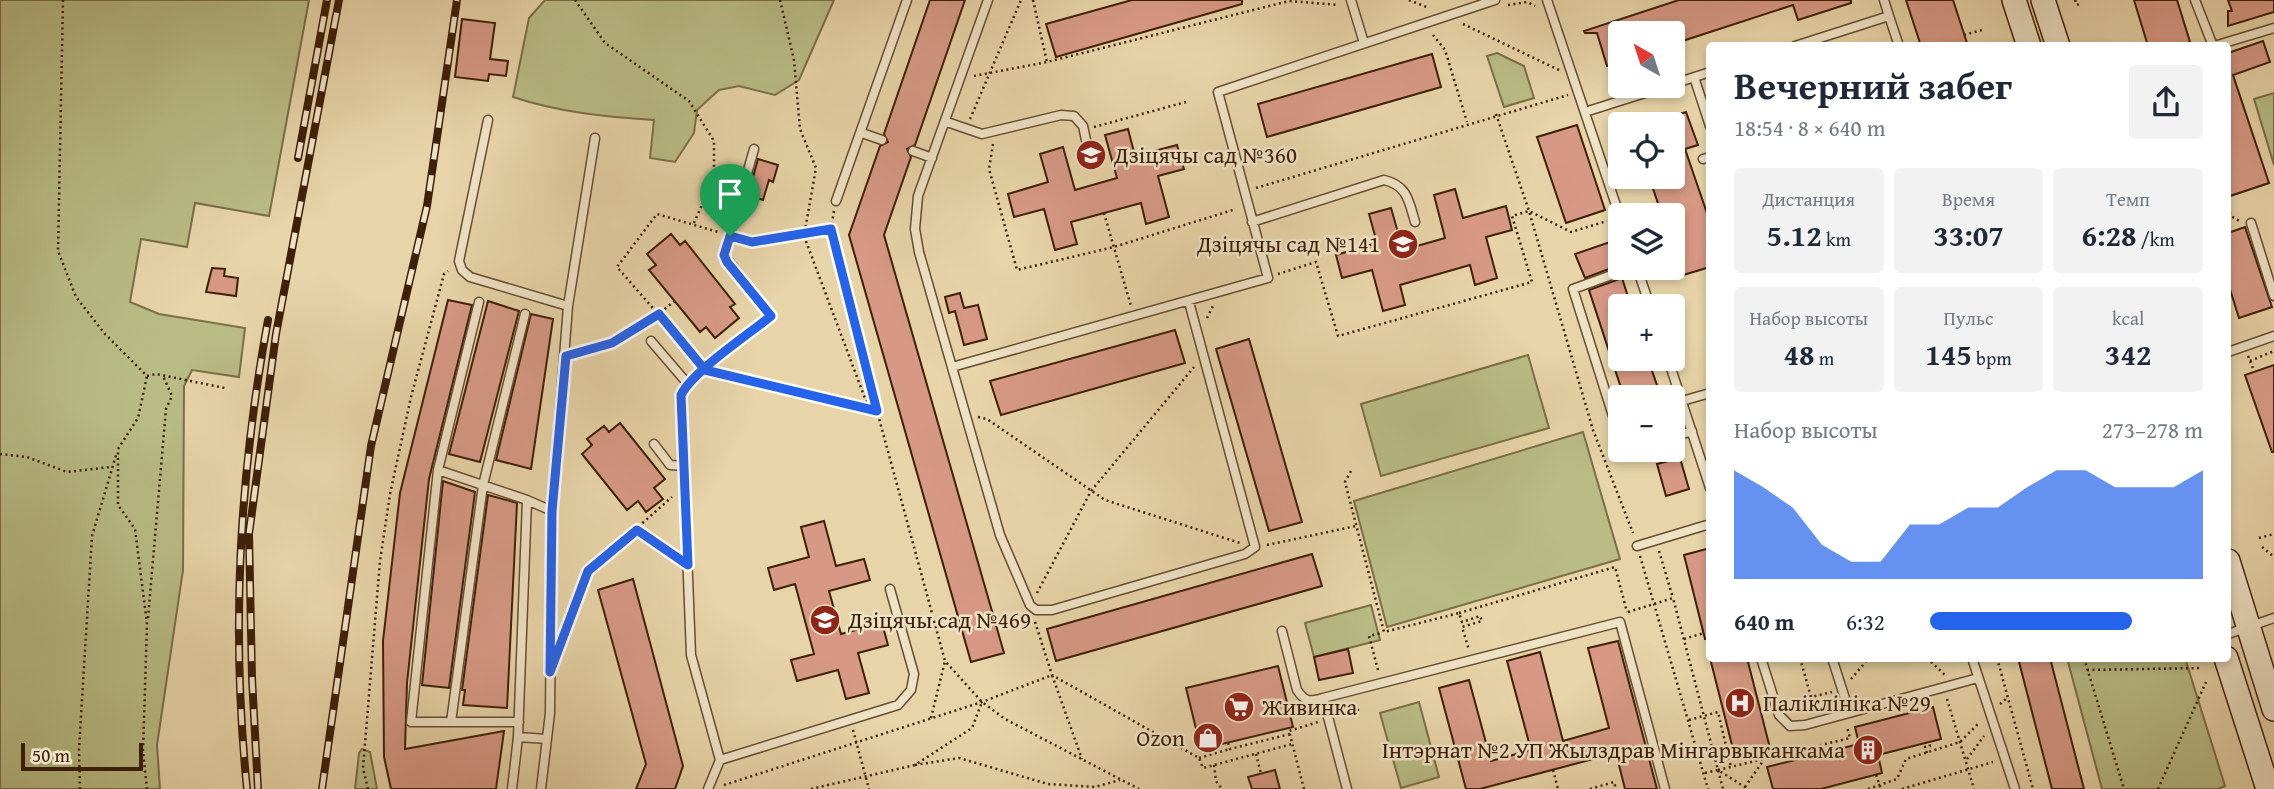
<!DOCTYPE html>
<html lang="ru">
<meta charset="utf-8">
<style>
body{margin:0;font-family:"Gentium Book Plus",serif;background:#f2f2f3;color:#1f2937;height:100vh;display:flex;flex-direction:column;font-size:26px;white-space:nowrap}
*{box-sizing:border-box;margin:0}
p{font-size:23px;color:#747a83}
.icon{flex:none;width:38px;height:38px;fill:none;stroke:currentColor;stroke-width:2;stroke-linecap:round;stroke-linejoin:round}
.map{position:relative;flex:1;overflow:hidden}
.drawer{position:absolute;left:1706px;top:42px;width:525px;height:620px;display:flex;flex-direction:column;background:#fff;border-radius:7px;box-shadow:0 4px 10px #0003}
.drawer>*{flex:none}
.needle{width:46px;rotate:321deg}
.fabs{position:absolute;left:1608px;top:21px;display:grid;gap:14px}
.fabs a{display:grid;place-items:center;width:77px;height:77px;border-radius:7px;background:#fff;box-shadow:0 4px 10px #0003;font-size:35px}
.scale{position:absolute;left:21px;bottom:18px;width:122px;box-sizing:border-box;padding-left:7px;border:4px solid #3e1f09;border-top:0;font-size:19px;line-height:24px;white-space:nowrap;color:#3e1f09;-webkit-text-stroke:5px #efe3c6;paint-order:stroke}
.pin{position:absolute;display:grid;place-items:center;width:60px;height:60px;color:#fff;margin:-72px -30px;border-radius:50% 50% 50% 0;rotate:-45deg;box-shadow:0 0 7px #0007}
.pin .icon{rotate:45deg}
.round{display:grid;place-items:center;flex:none;width:74px;height:74px;border-radius:7px;background:#f2f2f3}
.overview{display:flex;align-items:center;justify-content:space-between;height:119px;padding:0 28px}
h1{font-size:38px;font-weight:800;line-height:52px}
.figures{display:grid;grid-template-columns:repeat(3,1fr);gap:10px;height:119px;padding:7px 28px}
.figures div{display:grid;align-content:center;border-radius:7px;background:#f2f2f3;text-align:center}
.figures b{font-size:30px;font-weight:800}
.figures small{font-size:19px;font-weight:400}
.figures p{font-size:19px}
.chart{height:196px;padding:14px 28px}
.chart p{display:flex;justify-content:space-between}
.chart svg{width:100%;height:126px;margin-top:7px;fill:#2563eb;opacity:.7}
ul{padding:0 28px;list-style:none;font-size:23px}
li{display:grid;grid-template-columns:112px 84px 1fr;align-items:center;height:52px}
li i{height:18px;border-radius:9px;background:#2563eb}
.map>svg:first-child{display:block}
.green{fill:#b9bc85;stroke:#7c6e47;stroke-width:2}
.building{fill:#d79985;stroke:#3e1f09;stroke-width:2}
.lines{fill:none;stroke-linecap:round;stroke-linejoin:round}
.service-casing{stroke:#684c31;stroke-width:11}
.secondary-casing{stroke:#3e1f09;stroke-width:26}
.path{stroke:#3e1f09;stroke-width:2.5;stroke-dasharray:2 3.5;stroke-linecap:butt}
.service{stroke:#efe3c6;stroke-width:8}
.secondary{stroke:#efe3c6;stroke-width:23}
.rail-casing{stroke:#3e1f09;stroke-width:8}
.rail{stroke:#efe3c6;stroke-width:5;stroke-dasharray:16;stroke-linecap:butt}
.route-casing{stroke:#fff;stroke-width:14}
.route{stroke:#2563eb;stroke-width:9}
.labels{text-anchor:middle;stroke-width:5;stroke-linejoin:round;paint-order:stroke}
.poi-label{font-size:23px;fill:#3e1f09;stroke:#efe3c6;text-anchor:start}
</style>
<div class="map">
<svg width="2274" height="789" viewBox="0 0 2274 789">
<rect width="100%" height="100%" fill="#e7d4a8"/>
<filter id="stains"><feTurbulence type="fractalNoise" baseFrequency=".00286" numOctaves="4"/><feColorMatrix values="0 0 0 0 .2 0 0 0 0 .09 0 0 0 0 .02 0 0 0 .5 -.17"/></filter>
<radialGradient id="worn" r=".72"><stop offset=".6" stop-color="#630" stop-opacity="0"/><stop offset="1" stop-color="#630" stop-opacity=".3"/></radialGradient>
<!-- green -->
<path class="green" d="M0 0H309L269 216 195 203 187 247 141 239 130 302 159 314 245 328 239 377 192 370 184 386 183 570 157 745 160 789H0Z
M545 0H834L799 80 775 95 739 86 719 90 697 110 694 133 675 162 650 158 654 120C606 117 558 112 513 97L529 18Z
M1497 53 1524 66 1534 98 1504 107 1487 56Z
M2274 93V165L2254 99Z
M1528 355 1549 428 1381 476 1361 404Z
M1583 432 1620 559 1387 627 1354 501Z
M1371 605 1380 640 1314 657 1305 623Z
M2067 658H2185L2225 786 2218 789H2102Z
M1419 702 1439 777 1401 788 1380 713Z
M362 749 370 752 377 789H355L359 753Z"/>
<!-- building -->
<path class="building" d="M930 0H965L915 145 907 149 911 157 884 235 1004 653 971 662 849 235 880 146 888 142 884 134Z
M1132 0H1242V4L1056 57 1046 24Z
M1679 0H1851V3L1798 20 1793 5 1673 44V33H1620V62L1607 66 1597 33H1585L1584 31Z
M1906 0H1953L1968 46H1921Z
M2134 0H2177L2190 42 2179 46H2148Z
M2228 0H2274V12L2228 26V11H2232Z
M462 19 495 23 490 59 508 61 506 76 489 74 488 81 455 77Z
M2263 41 2270 62 2233 75 2269 183 2230 196 2228 53Z
M1432 54 1441 87 1267 137 1258 104Z
M1686 112 1698 145 1685 149 1710 222V267L1680 276 1673 254V215H1662L1649 177H1673V116Z
M1577 125 1605 210 1566 223 1537 137Z
M1128 129 1135 156 1177 145 1184 169 1158 176 1169 217 1146 224 1141 203 1071 222 1077 244 1055 250 1044 209 1014 217 1008 194 1048 182 1040 154 1063 147 1075 190 1117 178 1105 135Z
M758 159 778 165 773 182 769 180 763 200 748 195Z
M1455 189 1463 218 1506 206 1512 230 1486 237 1497 278 1475 285 1470 265 1400 285 1405 305 1383 311 1372 270 1342 278 1336 255 1377 243 1369 214 1391 208 1403 250 1445 238 1434 195Z
M2245 227 2272 307 2239 318 2228 283V233Z
M671 234 680 245 685 241 735 304 730 307 739 318 715 338 706 327 700 332 649 270 656 265 647 254Z
M1610 242 1617 266 1585 278 1575 254Z
M212 268 225 269 224 276 238 278 236 296 206 292Z
M1622 278 1631 306H1620V359H1648L1661 397H1624L1589 290Z
M960 293 964 308 978 305 987 339 964 345 955 311 949 313 945 297Z
M448 300 472 305 429 479 407 683 405 749 504 731 496 789H391L384 757 383 641 400 493Z
M488 301 519 311 480 462 449 454Z
M531 314 553 319 531 469 496 460Z
M1175 330 1185 363 1001 415 990 381Z
M1249 339 1302 522 1269 531 1216 349Z
M2274 365V452H2272L2245 375Z
M620 423 665 479 654 488 663 499 646 512 638 501 627 510 582 454 592 445 587 439 604 426 609 432Z
M1680 458 1689 489 1666 496 1657 464Z
M443 481 475 492 449 688 422 685Z
M488 495 517 503 507 708 463 705 465 690H462Z
M824 521 836 566 864 559 870 580 829 591 841 634 882 623 888 645 858 653 869 693 846 699 838 670 797 681 791 660 814 654 795 584 774 590 768 568 809 557 801 527Z
M1710 548V638L1705 639 1684 555Z
M1312 554 1322 586 1056 661 1047 629Z
M633 579 683 766 675 789H636L646 764 598 590Z
M1618 641 1657 789H1625L1616 753 1480 789H1466L1439 688 1469 680 1491 761 1531 750 1507 661 1540 652 1563 741 1609 728 1588 648Z
M1348 649 1353 673 1319 680 1314 657Z
M1710 658H1747L1770 748 1735 757Z
M2018 658H2050L2084 789H2052Z
M1278 666 1293 727 1201 749 1186 688Z
M1933 707 1941 739 1878 755 1882 773 1821 789H1773L1767 767 1859 744 1855 727Z
M1275 770 1280 789H1252L1248 777Z"/>
<g class="lines">
<!-- service casing -->
<g class="service-casing">
<path id="service" d="M988 0 918 196 915 229 919 252 1000 535 1030 605 1036 610H1052L1245 554 1255 547 1189 302
M1351 0 1364 43
M1547 0 1620 217
M2195 0 2213 46
M1889 16 1899 46
M1795 46 1889 16 1884 0
M2214 46 2274 28
M1694 77 1710 126
M1673 84 1710 72
M1585 112 1667 86
M488 120 459 261 462 270 470 277 568 306
M947 122 982 134 1061 115 1074 116 1083 126 1088 149
M862 133 882 140
M913 151 932 158
M1703 159 1710 157
M836 201 907 0
M1252 222 1384 180C1407 185 1409 201 1415 222
M2251 223 2274 296
M1637 268 1650 306
M479 302 438 470 411 722H519
M651 341 687 383
M2228 352 2274 336
M1668 359 1710 488
M952 367 1268 278 1218 92 1495 0
M1682 401 1710 393
M1673 437 1692 431
M1620 438 1573 289 1631 268
M654 444 670 465 685 466
M438 470 527 500 518 737 547 739
M527 500 552 511
M1637 546 1710 524
M1282 631 1297 690C1305 702 1310 702 1323 698L1347 789
M2228 634 2274 618
M1761 658 1779 715 1790 726 1805 725 1978 678
M1832 658 1849 711
M1972 658 2015 789
M1323 698 1620 622 1665 789
M451 722 483 485 525 314
M720 760 898 705 911 690 914 674 890 589
M512 789 518 737
M541 789 550 713 552 511 568 306 595 138
M708 789 720 760 691 655 681 395 687 383 771 316 724 255 754 149"/>
</g>
<!-- secondary casing -->
<g class="secondary-casing">
<path id="secondary" d="M2014 0 2029 46
M2043 0 2058 46
M2228 561 2274 709
M2226 658 2268 789"/>
</g>
<!-- path -->
<path class="path" d="M63 0 58 251 76 297 105 334 147 376
M575 0 605 43 689 101 714 141V178L693 225
M780 0 794 60 800 129 816 168 804 236 869 409
M1033 0 1047 62
M1409 0 1429 8
M2075 0 2077 5 2081 3
M1508 5 1527 2 1535 6
M1463 24 1559 70
M1433 35 1445 50 1467 122
M1964 35 1982 30
M974 76 1047 62 1289 1 1339 5
M1496 114 1529 211 1593 430 1633 533
M970 119 1021 0
M1094 127 1186 102
M993 144 989 169 1017 270 1114 247 1236 209
M1256 188 1568 95
M2228 207 2231 216 2241 222
M834 211 831 229 877 411 945 661 982 702 1005 719 1139 789
M1104 213 1131 306
M742 239 752 242 831 229
M1278 274 1316 262 1338 336 1532 282 1512 216 1529 211 1571 232 1607 221
M675 301 658 314 697 360
M1207 318 1213 306
M577 353 612 343 658 314 617 267 657 214 718 232
M2248 356 2254 371
M2250 361 2274 351
M719 374 876 411
M147 376 156 374 225 388
M978 417 987 419 1105 500 1240 543
M0 454 27 457 67 472 110 467
M1351 471 1345 482 1384 632 1459 613 1462 622 1480 616 1482 621 1462 627 1469 650
M637 530 676 557
M2259 538 2274 534
M1267 545 1356 526
M2262 547 2274 557
M1659 551 1673 598
M1640 556 1708 789
M1037 593 1091 491 1194 367
M1628 612 1673 598 1723 789
M1459 613 1615 567 1627 612
M148 618 166 409 172 396 163 376
M1035 622 1052 675 1199 758 1203 768 1292 744
M563 637 588 571 672 497
M1684 639 1704 633
M1800 658 1811 697 1832 692
M1927 658 1945 675
M1997 658 2033 789
M2084 658 2124 789
M1378 670 1369 636 1382 633
M2087 670 2202 668
M1851 679 1869 658
M1947 699 1974 789
M2000 704 2007 698
M1341 715 1358 710 1355 703
M931 718 945 661
M1689 720 1718 712 1731 767
M853 730 869 789
M1228 743 1230 749 1290 734
M1927 753 1925 747 1930 746 1929 742
M1256 754 1261 774
M1199 758 1230 749
M1967 759 1984 736
M915 765 959 758 1048 784 1095 787 1120 780
M1214 765 1216 781 1222 789
M1553 770 1558 789
M1718 770 1850 738 1847 727
M1705 773 1718 770 1748 789
M1876 775 1881 789
M724 785 982 702 1052 675 1082 759
M1745 787 1763 761
M80 789 79 749 92 536 117 452
M147 789 143 752 147 624 135 529 118 505V449L138 418 147 376
M368 789 363 768 380 561 390 494 411 397 444 274 448 271
M811 789 915 765 972 728 982 702
M1304 789 1289 731 1318 722
M1590 789 1614 782 1616 789
M1868 789 1897 779 1906 759 1960 742 1979 723
M1902 789 1993 762
M2158 789 2206 682"/>
<!-- service -->
<use href="#service" class="service"/>
<!-- secondary -->
<use href="#secondary" class="secondary"/>
<!-- rail casing -->
<g class="rail-casing">
<path id="rail" d="M298 158 327 0
M247 789C231 629 239 478 268 320
M258 789 252 678 249 534 276 334 339 0
M322 789 371 446 427 206 457 0"/>
</g>
<!-- rail -->
<use href="#rail" class="rail"/>
</g>
<g class="lines">
<!-- route casing -->
<g class="route-casing">
<path id="route" d="M730 236 724 255 727 262 771 316C748 335 693 371 681 395L688 565 637 530 588 571 550 672 552 511 566 356 612 343 659 314 705 370 877 411 831 229 752 242 730 236"/>
</g>
<!-- route -->
<use href="#route" class="route"/>
</g>
<!-- icons -->
<defs>
<g id="school-disc" transform="scale(1.575)"><circle r="9.5" fill="#8f2418" stroke="#efe3c6"/><path d="M0-5L7-2L0 1L-7-2ZM-4 1L0 2.5L4 1V4Q0 6-4 4Z" fill="#fff"/></g>
<g id="hospital-disc" transform="scale(1.575)"><circle r="9.5" fill="#8f2418" stroke="#efe3c6"/><path d="M-5-5h3v3.5h4V-5h3V5h-3V1.5h-4V5h-3Z" fill="#fff"/></g>
<g id="supermarket-disc" transform="scale(1.575)"><circle r="9.5" fill="#8f2418" stroke="#efe3c6"/><path d="M-6-5.5h2.5l.6 2H6L4.5 2H-2.5L-4.4-4H-6ZM-1.5 3.2a1.3 1.3 0 1 0 .1 0ZM3 3.2a1.3 1.3 0 1 0 .1 0Z" fill="#fff"/></g>
<g id="shop-disc" transform="scale(1.575)"><circle r="9.5" fill="#8f2418" stroke="#efe3c6"/><path d="M-5-2.5h2.3a2.7 3.5 0 0 1 5.4 0H5L5.5 6h-11ZM-1.5-2.5h3a1.5 2.3 0 0 0-3 0Z" fill="#fff"/></g>
<g id="building-disc" transform="scale(1.575)"><circle r="9.5" fill="#8f2418" stroke="#efe3c6"/><path d="M-4-6H4V6H1V3H-1V6H-4ZM-2.5-4.3h1.7v1.8h-1.7ZM.8-4.3h1.7v1.8H.8ZM-2.5-1h1.7V.8h-1.7ZM.8-1h1.7V.8H.8Z" fill="#fff"/></g>
</defs>
<g fill-rule="evenodd">
<use href="#school-disc" x="1091" y="155"/>
<use href="#school-disc" x="1403" y="244"/>
<use href="#school-disc" x="825" y="620"/>
<use href="#hospital-disc" x="1740" y="703"/>
<use href="#supermarket-disc" x="1239" y="707"/>
<use href="#shop-disc" x="1208" y="738"/>
<use href="#building-disc" x="1868" y="750"/>
</g>
<g class="labels">
<!-- poi labels -->
<g class="poi-label">
<text x="1114" y="163">Дзіцячы сад №360</text>
<text x="1380" y="252" text-anchor="end">Дзіцячы сад №141</text>
<text x="848" y="628">Дзіцячы сад №469</text>
<text x="1763" y="711">Паліклініка №29</text>
<text x="1262" y="715">Живинка</text>
<text x="1185" y="746" text-anchor="end">Ozon</text>
<text x="1845" y="758" text-anchor="end">Інтэрнат №2 УП Жылздрав Мінгарвыканкама</text>
</g>
</g>
<rect width="100%" height="100%" filter="url(#stains)"/>
<rect width="100%" height="100%" fill="url(#worn)"/>
</svg>
<div class="fabs">
<a><svg class="needle" viewBox="-14 -14 28 28"><path d="M0-13l5 13h-10z" fill="#e53935"/><path d="M0 13l5-13h-10z" fill="#747a83"/></svg></a>
<a><svg class="icon" aria-label="locate" viewBox="0 0 24 24"><circle cx="12" cy="12" r="6"/><path d="M12 2v4M12 18v4M2 12h4M18 12h4"/></svg></a>
<a><svg class="icon" aria-label="layers" viewBox="0 0 24 24"><path d="M12 4l9 5-9 5-9-5zM3 14l9 5 9-5"/></svg></a>
<a>+</a>
<a>−</a>
</div>
<div class="scale">50 m</div>
<div class="pin" style="left:730px;top:236px;background:#1e9e55"><svg class="icon" aria-label="arrive" viewBox="0 0 24 24"><path d="M6 21V4h12l-3 4 3 4H6"/></svg></div>
<section class="drawer">
<div class="overview"><div><h1>Вечерний забег</h1><p>18:54 · 8 × 640 m</p></div><a class="round"><svg class="icon" aria-label="share" viewBox="0 0 24 24"><path d="M12 15V3M7 8l5-5 5 5M5 13v7h14v-7"/></svg></a></div>
<div class="figures">
<div><p>Дистанция</p><b>5.12<small> km</small></b></div>
<div><p>Время</p><b>33:07</b></div>
<div><p>Темп</p><b>6:28<small> /km</small></b></div>
</div>
<div class="figures">
<div><p>Набор высоты</p><b>48<small> m</small></b></div>
<div><p>Пульс</p><b>145<small> bpm</small></b></div>
<div><p>kcal</p><b>342</b></div>
</div>
<div class="chart"><p><span>Набор высоты</span>273–278 m</p>
<svg viewBox="0 0 160 44" preserveAspectRatio="none"><path d="M0 44V6L10 12L20 19L30 32L40 38L50 38L60 25L70 25L80 19L90 19L100 12L110 6L120 6L130 12L140 12L150 12L160 6V44z"/></svg>
</div>
<ul>
<li><b>640 m</b>6:32<i style="width:74%"></i></li>
</ul>
</section>
</div>
